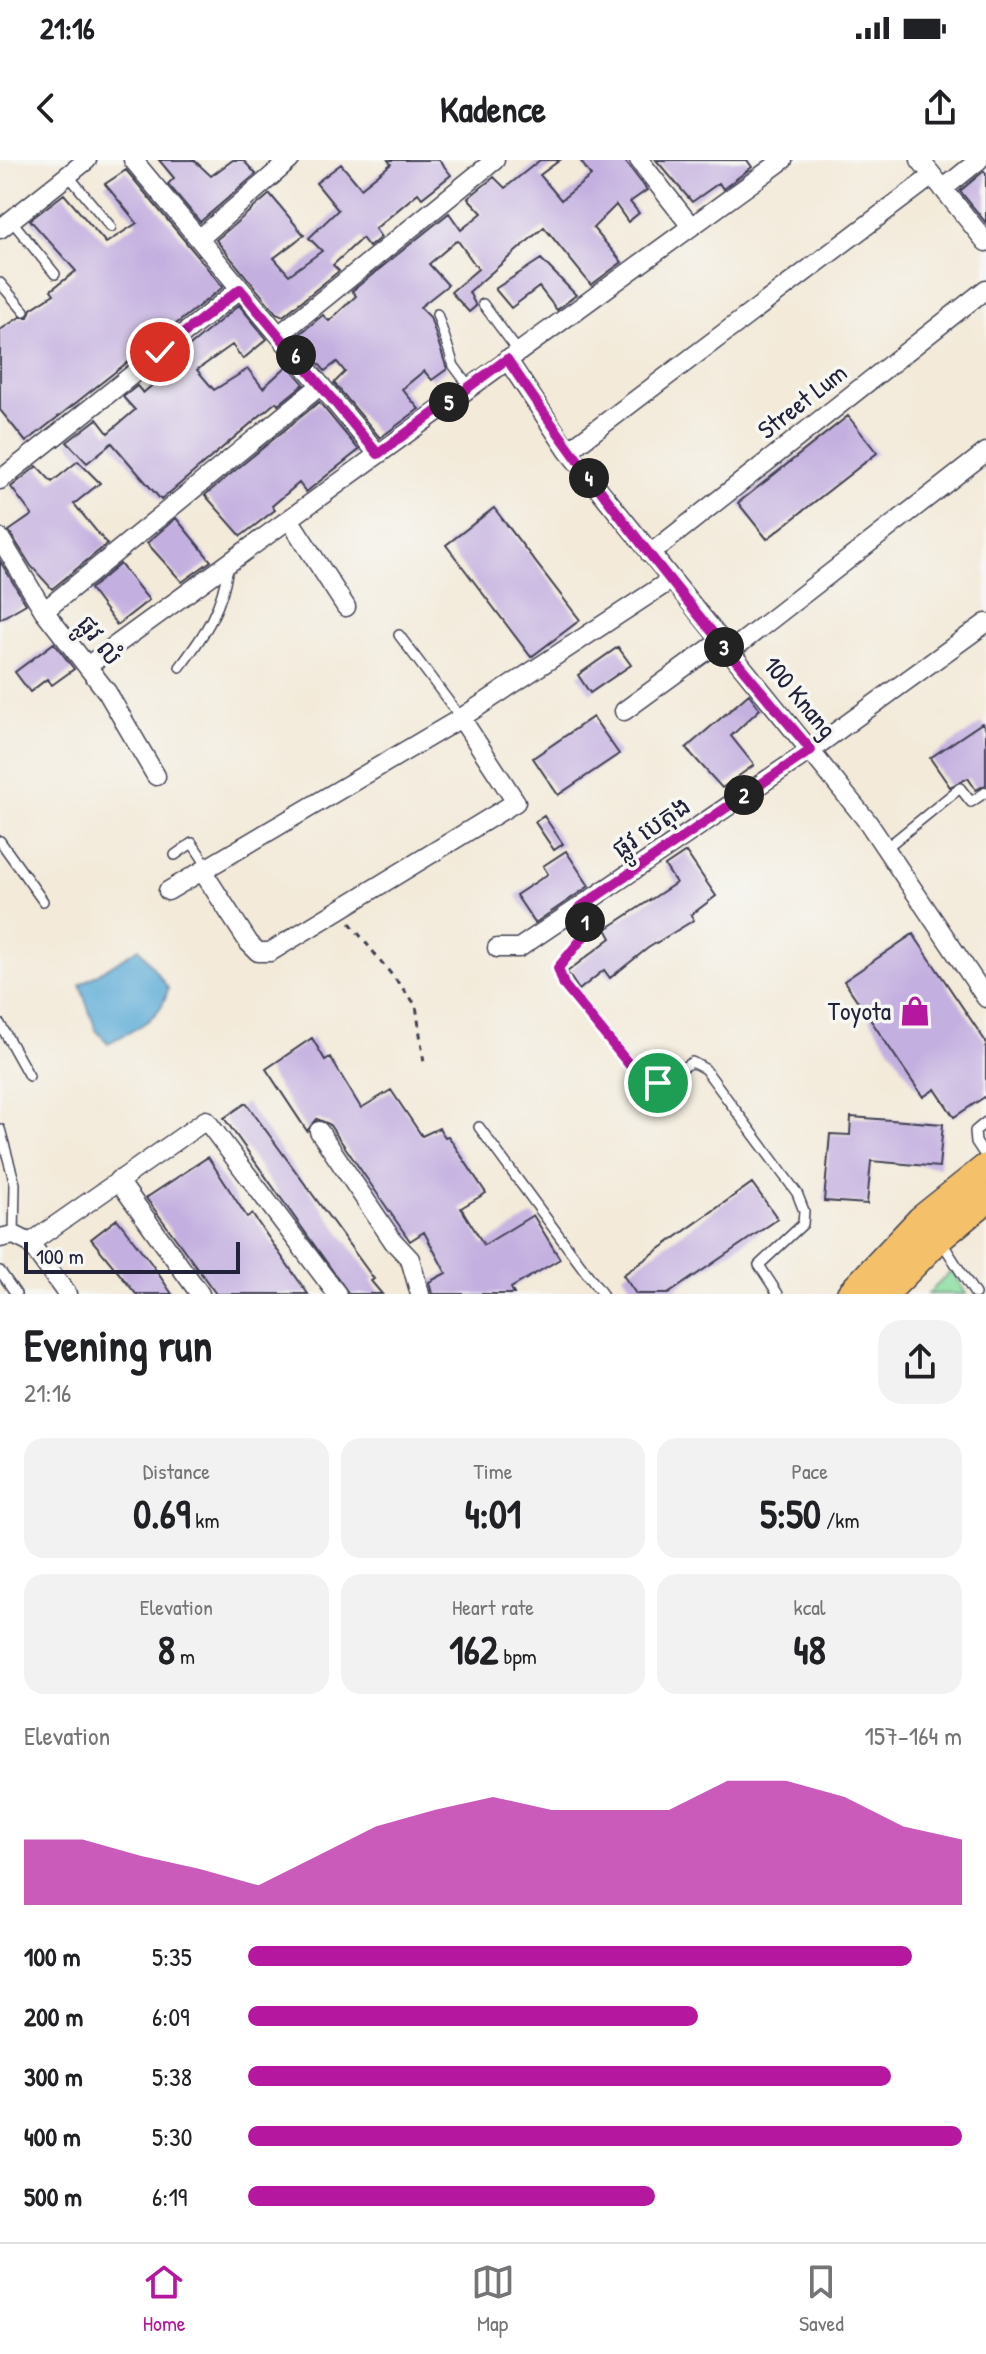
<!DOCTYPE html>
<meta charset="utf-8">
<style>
body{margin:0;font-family:"Patrick Hand","Noto Sans Khmer",sans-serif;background:#f2f2f2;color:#202124;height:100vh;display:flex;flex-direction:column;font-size:30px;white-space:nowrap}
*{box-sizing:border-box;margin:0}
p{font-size:26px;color:#757577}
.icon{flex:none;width:44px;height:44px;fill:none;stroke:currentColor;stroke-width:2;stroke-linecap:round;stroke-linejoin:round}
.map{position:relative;height:1134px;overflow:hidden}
.details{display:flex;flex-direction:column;background:#fff;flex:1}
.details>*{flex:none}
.scale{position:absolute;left:24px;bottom:20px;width:216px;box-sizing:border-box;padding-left:8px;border:4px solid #22223b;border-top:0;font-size:22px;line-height:28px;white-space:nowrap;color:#22223b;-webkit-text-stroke:6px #f6f6f2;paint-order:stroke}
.pin{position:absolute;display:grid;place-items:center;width:68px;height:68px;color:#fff;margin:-34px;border:4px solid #fff;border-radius:50%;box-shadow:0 2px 8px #0007}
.km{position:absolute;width:40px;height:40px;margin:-20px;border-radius:50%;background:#222;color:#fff;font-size:22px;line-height:40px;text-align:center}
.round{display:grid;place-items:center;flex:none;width:84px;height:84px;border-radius:24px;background:#f2f2f2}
.headline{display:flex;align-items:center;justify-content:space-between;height:136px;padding:0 24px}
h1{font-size:44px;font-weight:700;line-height:60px}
.metrics{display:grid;grid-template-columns:repeat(3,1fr);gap:12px;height:136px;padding:8px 24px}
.metrics div{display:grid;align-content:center;border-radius:20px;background:#f2f2f2;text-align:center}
.metrics b{font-size:40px;font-weight:700}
.metrics small{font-size:22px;font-weight:400}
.metrics p{font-size:22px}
.chart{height:224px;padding:16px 24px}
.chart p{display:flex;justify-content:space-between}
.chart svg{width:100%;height:144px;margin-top:8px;fill:#b5179e;opacity:.7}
ul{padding:0 24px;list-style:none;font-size:26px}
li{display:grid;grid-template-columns:128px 96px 1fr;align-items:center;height:60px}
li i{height:20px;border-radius:10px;background:#b5179e}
.status{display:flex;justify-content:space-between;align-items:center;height:56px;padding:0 40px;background:#fff;direction:ltr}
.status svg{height:22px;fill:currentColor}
header{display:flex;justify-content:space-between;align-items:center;height:104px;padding:0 24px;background:#fff;font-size:36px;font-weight:700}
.tab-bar{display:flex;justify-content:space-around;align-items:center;height:112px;border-top:2px solid #e0e0e0;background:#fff;font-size:22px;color:#757577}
.tab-bar a{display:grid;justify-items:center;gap:4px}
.tab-bar .current{color:#b5179e}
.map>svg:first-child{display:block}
.green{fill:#87dd9f;stroke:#54806d;stroke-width:2}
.water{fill:#5dacd7;stroke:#406789;stroke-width:2}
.building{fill:#c4b0e0}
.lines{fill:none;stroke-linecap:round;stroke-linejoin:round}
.service-casing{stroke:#414053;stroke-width:12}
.minor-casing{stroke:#414053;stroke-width:21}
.trunk-casing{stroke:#414053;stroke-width:31}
.path{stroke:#414053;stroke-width:3;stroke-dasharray:6 6;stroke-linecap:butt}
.service{stroke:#fff;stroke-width:9}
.minor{stroke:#fff;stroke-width:18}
.trunk{stroke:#f4c16a;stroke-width:28}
.route-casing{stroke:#fff;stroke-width:16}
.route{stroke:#b5179e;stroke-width:10}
.labels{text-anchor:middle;stroke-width:7;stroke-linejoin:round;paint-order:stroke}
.street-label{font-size:26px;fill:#22223b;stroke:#f6f6f2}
.poi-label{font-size:26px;fill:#22223b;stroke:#f6f6f2;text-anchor:end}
</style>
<div class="status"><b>21:16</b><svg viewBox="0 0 49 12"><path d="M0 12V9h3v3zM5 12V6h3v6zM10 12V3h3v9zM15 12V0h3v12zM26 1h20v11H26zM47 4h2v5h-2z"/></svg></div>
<header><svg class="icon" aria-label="back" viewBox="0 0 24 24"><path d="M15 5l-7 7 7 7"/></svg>Kadence<svg class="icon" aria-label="share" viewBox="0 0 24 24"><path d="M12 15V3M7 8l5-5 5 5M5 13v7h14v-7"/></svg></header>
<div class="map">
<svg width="986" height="1134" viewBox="0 0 986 1134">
<rect width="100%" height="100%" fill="#f6f6f2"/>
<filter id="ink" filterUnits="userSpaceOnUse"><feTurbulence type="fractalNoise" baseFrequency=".0125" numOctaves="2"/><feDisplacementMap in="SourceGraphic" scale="16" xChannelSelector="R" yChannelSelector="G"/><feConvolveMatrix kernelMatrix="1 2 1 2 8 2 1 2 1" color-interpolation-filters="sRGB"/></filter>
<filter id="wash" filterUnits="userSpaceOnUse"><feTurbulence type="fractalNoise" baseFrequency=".006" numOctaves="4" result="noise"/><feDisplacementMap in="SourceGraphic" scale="32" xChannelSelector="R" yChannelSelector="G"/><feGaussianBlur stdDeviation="1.8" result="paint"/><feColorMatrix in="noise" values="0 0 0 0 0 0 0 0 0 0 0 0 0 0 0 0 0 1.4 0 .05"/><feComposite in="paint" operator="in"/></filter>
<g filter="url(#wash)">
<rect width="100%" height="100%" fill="#f3ead9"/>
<!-- green -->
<path class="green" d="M952 1110 966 1134H928Z"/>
<!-- water -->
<path class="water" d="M139 788 168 828C163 859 134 870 108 883L96 870 80 825Z"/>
<g id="blocks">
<!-- building -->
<path class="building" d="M159 0H194L211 16 233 0H243L256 14 200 62 168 24 174 18Z
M388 0H439L451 15 422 38 418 33 375 69 381 77 369 87 362 78 333 105 339 111 283 156 276 153 216 80 270 34 304 75 274 98 289 115 322 91 309 78 338 50 316 23 341 4 361 28 391 4Z
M540 0H560L540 15 561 40 591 16 580 0H624L628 5 647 30 630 42 639 53 628 62 616 45 593 68 622 102 591 125 544 67 469 132 476 146 469 152 451 132 478 109 458 81 455 82 429 104 448 125 420 147 430 157 447 209 432 220 424 211 402 229 419 249 380 278 334 223 345 212 337 202 325 211 296 177 323 155 329 161 356 136 352 131 449 53 461 70 482 53 468 38 494 17 505 28Z
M656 0H747L752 7 723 29 719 23 692 42Z
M126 10 223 127 26 282 0 250V170L20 157H28L31 149 54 134 51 130 76 111 30 60 64 34 106 83 137 63 105 24Z
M984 11 986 14V63L960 31Z
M541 99 576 135 557 150 539 127 511 148 495 129Z
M239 145 267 179 243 199 232 185 197 210 214 230 248 209 263 228 288 205 304 224 278 245 276 242 161 340 112 283 87 303 67 282 97 259 108 273 135 250 123 237 137 226 143 233 189 194 185 190Z
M319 242 359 290 306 332 299 323 272 346 275 350 241 376 205 335Z
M848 256 877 293 767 379 738 343Z
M78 301 100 323 74 344 107 384 52 429 31 406 9 371 32 355 11 327 37 306 52 322Z
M494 348 580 460 531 497 446 385Z
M176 358 211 401 182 422 147 383Z
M0 401 26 444 0 459Z
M120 404 149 440 117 465 90 429Z
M54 483 74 509 52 525 47 519 30 532 15 512Z
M618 487 631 505 590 533 578 515Z
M749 534 760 549 731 576 754 605 722 628 686 588Z
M593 557 619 594 558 635 533 598Z
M982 563 986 569V625L976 630 968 618 950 627 930 598Z
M544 656 563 684 554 690 535 662Z
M566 691 589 726 535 763 516 735 548 714 543 706Z
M686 692 716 736 691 755 694 760 648 788 610 818 604 810 579 830 567 812 611 778 606 769 676 723 665 706Z
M913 774 986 882V936L954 957 935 929 923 937 844 821Z
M312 878 325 900 330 897 361 948 391 930 422 976 439 968 445 977 448 976 486 1033 461 1048 484 1085 533 1055 560 1099 511 1128 514 1134H432L429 1122 446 1113 424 1072 410 1081 329 964 317 959 307 971 266 909Z
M246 943 374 1119 371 1121 382 1134H349L224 958Z
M851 957 943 964 939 1007 871 1001 867 1044 824 1041 830 974 850 975Z
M208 997 247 1057 252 1054 308 1134H216L163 1061 146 1038Z
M752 1023 778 1059 668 1134H636L623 1115Z
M117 1059 151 1103 172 1134H136L91 1079Z"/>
</g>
</g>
<g filter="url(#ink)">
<use href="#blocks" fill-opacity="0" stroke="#414053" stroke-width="2"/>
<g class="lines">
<!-- service casing -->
<g class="service-casing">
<path id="service" d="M68 15 111 67
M11 60 55 114
M0 123 24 151
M483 144 518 191
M437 154 454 206 469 226
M399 475 461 558
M180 507C205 474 223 447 228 406
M0 681 43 741
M886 688 960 628 971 642 986 632
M175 695 192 683 209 708
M579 748 589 770 558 808 564 825 647 924 658 923 692 902 705 909 797 1033 804 1051 803 1064 759 1105 778 1134
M0 864 29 916
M986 962 975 971 976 982 986 997
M479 967 602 1134
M0 969 15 1024 14 1075
M941 1081 975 1134
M0 1111 16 1134"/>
</g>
<!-- minor casing -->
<g class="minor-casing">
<path id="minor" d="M133 0 378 294
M639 0 690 65
M920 0 986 82
M943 29 979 0
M0 69 87 0
M199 79 290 0
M279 175 495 0
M507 199 568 291 867 661 986 838
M568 291 932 16
M0 320 240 129
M289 359 346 447
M0 378 44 451 107 532 156 616
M650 394 986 129
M44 451 321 225
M728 493 986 292
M87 506 783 0
M624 551 720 481
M203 712 249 783 258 792H270L516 642 461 558
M168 731 461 558 671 420
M497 788H519L811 590 986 463
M319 971 393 1081 410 1099 420 1134
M118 1020 200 1134
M0 1078 14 1075 30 1083 67 1134
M30 1083 206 960 337 1134"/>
</g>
<!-- trunk casing -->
<g class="trunk-casing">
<path id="trunk" d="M851 1134 921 1060 986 1008
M884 1134 939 1078 986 1039"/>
</g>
<!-- path -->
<path class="path" d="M350 763 416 845 424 903"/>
<!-- service -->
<use href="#service" class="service"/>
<!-- minor -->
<use href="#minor" class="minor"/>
<!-- trunk -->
<use href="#trunk" class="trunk"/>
</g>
</g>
<g class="lines" filter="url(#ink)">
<!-- route casing -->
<g class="route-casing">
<path id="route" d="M160 192 240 129 378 294 507 199C599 337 704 464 811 590L579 748 589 770 558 808 564 825 637 914 647 924 658 923"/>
</g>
<!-- route -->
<use href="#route" class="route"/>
</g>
<!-- icons -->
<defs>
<g id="shop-bare" transform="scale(2.4)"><path d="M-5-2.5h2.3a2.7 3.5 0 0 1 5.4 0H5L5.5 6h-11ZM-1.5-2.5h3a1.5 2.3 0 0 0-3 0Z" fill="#b5179e" stroke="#f6f6f2" stroke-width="2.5" paint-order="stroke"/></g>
</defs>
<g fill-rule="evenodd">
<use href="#shop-bare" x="915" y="851"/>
</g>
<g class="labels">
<!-- street labels -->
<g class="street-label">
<text transform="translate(802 241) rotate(-38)" y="9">Street Lum</text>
<text transform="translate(100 480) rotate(52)" y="9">ផ្លូវ លំ</text>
<text transform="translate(800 537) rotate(50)" y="9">100 Knang</text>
<text transform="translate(651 667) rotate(-34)" y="9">ផ្លូវ បេតុង</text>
</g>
<!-- poi labels -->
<g class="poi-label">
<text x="891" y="860">Toyota</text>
</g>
</g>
</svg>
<div class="scale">100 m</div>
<div class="pin" style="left:658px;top:923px;background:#1e9e55"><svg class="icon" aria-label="arrive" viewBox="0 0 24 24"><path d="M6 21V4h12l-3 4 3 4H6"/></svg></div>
<div class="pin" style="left:160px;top:192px;background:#d93025"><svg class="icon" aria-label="check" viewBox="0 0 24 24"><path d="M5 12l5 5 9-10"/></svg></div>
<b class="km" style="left:585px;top:762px">1</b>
<b class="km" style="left:744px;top:635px">2</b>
<b class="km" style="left:724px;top:487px">3</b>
<b class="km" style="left:589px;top:318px">4</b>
<b class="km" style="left:449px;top:242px">5</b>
<b class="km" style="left:296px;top:195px">6</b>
</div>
<section class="details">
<div class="headline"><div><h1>Evening run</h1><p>21:16</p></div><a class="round"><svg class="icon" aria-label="share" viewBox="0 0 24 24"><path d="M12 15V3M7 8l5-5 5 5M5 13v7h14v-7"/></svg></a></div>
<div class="metrics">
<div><p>Distance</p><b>0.69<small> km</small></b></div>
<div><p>Time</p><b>4:01</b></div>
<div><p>Pace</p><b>5:50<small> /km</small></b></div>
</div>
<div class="metrics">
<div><p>Elevation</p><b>8<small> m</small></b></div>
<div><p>Heart rate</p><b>162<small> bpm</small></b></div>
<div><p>kcal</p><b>48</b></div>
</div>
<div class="chart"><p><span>Elevation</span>157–164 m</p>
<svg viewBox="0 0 160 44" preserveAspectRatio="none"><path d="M0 44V24L10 24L20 29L30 33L40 38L50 29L60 20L70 15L80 11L90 15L100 15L110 15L120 6L130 6L140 11L150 20L160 24V44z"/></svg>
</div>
<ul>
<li><b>100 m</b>5:35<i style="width:93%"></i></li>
<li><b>200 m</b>6:09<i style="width:63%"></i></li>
<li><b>300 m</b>5:38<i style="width:90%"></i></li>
<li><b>400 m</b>5:30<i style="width:100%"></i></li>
<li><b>500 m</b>6:19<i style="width:57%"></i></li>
</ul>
</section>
<nav class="tab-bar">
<a class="current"><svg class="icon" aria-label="home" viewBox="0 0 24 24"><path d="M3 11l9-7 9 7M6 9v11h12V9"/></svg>Home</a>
<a><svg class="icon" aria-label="map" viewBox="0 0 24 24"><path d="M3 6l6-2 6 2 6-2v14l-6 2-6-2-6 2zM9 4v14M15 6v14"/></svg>Map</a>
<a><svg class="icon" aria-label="saved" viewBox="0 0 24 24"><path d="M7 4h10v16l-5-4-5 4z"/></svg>Saved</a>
</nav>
